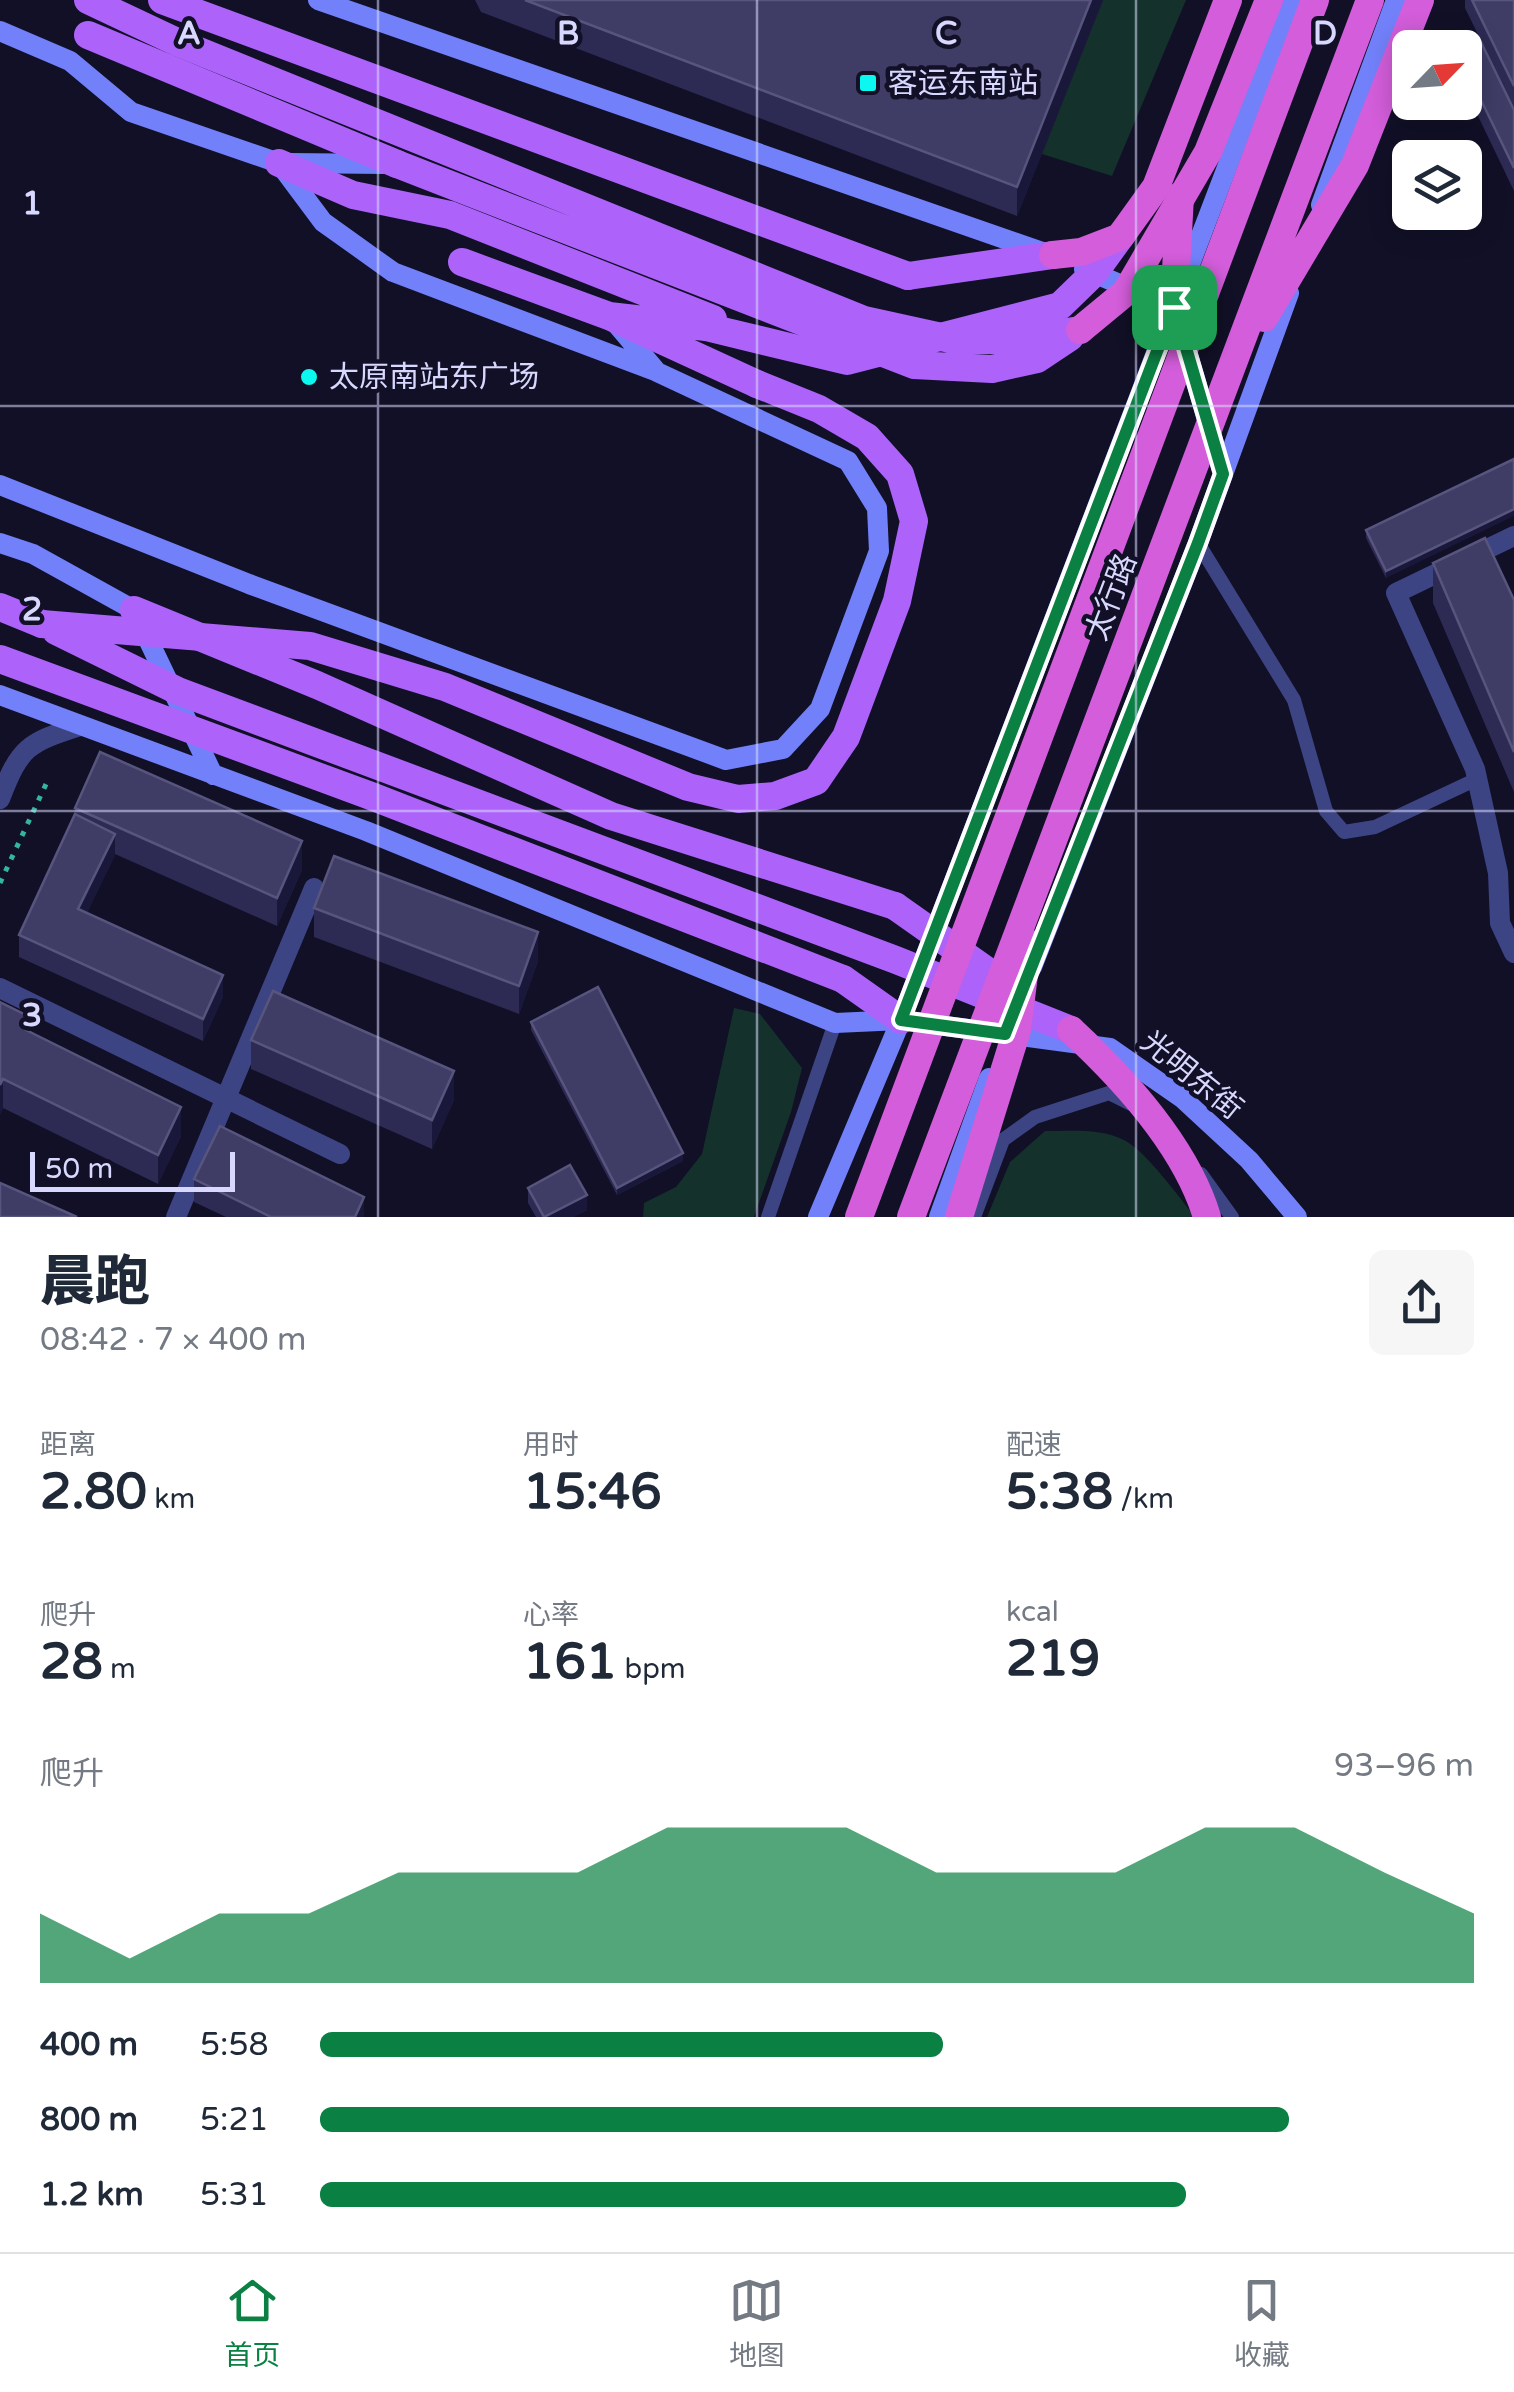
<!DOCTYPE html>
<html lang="zh">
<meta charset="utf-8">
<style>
body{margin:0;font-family:"Varela Round","Noto Sans SC",sans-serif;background:#f6f6f7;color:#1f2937;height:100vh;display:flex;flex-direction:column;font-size:38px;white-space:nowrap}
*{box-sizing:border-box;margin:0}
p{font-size:32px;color:#747a83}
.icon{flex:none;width:55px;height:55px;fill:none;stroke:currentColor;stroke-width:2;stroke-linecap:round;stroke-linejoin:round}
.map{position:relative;height:1217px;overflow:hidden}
.side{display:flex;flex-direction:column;background:#fff;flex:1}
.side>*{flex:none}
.needle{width:65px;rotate:65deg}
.controls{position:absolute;left:1392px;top:30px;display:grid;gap:20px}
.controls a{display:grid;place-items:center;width:90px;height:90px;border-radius:15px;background:#fff;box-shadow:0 5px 25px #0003;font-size:50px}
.scale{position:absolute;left:30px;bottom:25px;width:205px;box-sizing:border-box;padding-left:10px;border:5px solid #d8d8fe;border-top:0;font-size:28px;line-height:35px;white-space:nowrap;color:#d8d8fe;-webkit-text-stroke:8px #111027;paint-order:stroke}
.pin{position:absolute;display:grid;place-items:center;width:85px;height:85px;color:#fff;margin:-42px;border-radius:20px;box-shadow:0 5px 15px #0006}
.round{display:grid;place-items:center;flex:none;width:105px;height:105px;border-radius:15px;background:#f6f6f7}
.summary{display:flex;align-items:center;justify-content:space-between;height:170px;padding:0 40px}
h1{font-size:55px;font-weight:800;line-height:75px}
.stats{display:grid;grid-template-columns:repeat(3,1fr);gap:15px;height:170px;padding:10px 40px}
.stats div{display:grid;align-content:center}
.stats b{font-size:50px;font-weight:800}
.stats small{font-size:28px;font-weight:400}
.stats p{font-size:28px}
.chart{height:280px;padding:20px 40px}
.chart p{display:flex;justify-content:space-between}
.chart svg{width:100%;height:180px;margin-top:10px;fill:#0b8043;opacity:.7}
ul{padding:0 40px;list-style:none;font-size:32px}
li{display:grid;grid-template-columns:160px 120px 1fr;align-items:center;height:75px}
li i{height:25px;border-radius:12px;background:#0b8043}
.tab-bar{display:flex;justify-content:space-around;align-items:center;height:140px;border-top:2px solid #e0e1e3;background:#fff;font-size:28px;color:#747a83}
.tab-bar a{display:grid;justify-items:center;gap:5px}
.tab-bar .on{color:#0b8043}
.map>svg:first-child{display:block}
.green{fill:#14312c}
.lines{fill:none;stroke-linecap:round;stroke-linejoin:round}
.path{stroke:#34b59d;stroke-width:5;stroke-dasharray:5 8;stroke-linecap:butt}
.service{stroke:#3d4484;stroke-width:14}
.minor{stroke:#3d4484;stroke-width:20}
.tertiary{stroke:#3d4484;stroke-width:20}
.secondary{stroke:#7281fa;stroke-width:20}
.primary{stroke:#ad63fa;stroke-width:28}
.trunk{stroke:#d35dda;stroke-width:28}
.primary-bridge{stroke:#ad63fa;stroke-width:28}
.trunk-bridge{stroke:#d35dda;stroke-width:28}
.wall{fill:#2d2a54}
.shaded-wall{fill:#1a183a}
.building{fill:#3f3d66;stroke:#57557e;stroke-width:2.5}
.route-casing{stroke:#fff;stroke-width:20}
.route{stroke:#0b8043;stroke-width:12}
.grid{fill:none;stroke:#d8d8fe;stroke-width:2.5;stroke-opacity:0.55}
.poi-dot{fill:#0bf7ef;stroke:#111027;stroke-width:4}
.labels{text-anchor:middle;stroke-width:9;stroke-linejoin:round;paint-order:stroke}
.poi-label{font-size:30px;fill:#d8d8fe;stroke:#111027;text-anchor:start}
.street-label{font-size:30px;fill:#d8d8fe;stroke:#111027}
.grid-label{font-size:32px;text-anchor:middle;font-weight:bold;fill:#d8d8fe;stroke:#111027;stroke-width:9;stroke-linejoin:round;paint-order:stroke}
</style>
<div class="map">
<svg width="1514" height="1217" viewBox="0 0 1514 1217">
<rect width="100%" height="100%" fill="#111027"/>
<!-- green -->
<path class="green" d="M1103 0H1186L1112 176 1042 154Z
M734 1008 760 1014 802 1068 791 1112 754 1217H643L644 1203 676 1187 702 1154Z
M1045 1131C1068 1131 1102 1128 1124 1140 1146 1151 1179 1197 1195 1217H987L1010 1162Z"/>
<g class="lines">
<!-- path -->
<path class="path" d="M0 883 47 782"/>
<!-- service -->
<path class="service" d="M1198 543 1294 700 1326 811 1344 832 1375 827 1477 779
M1201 1174 1232 1217
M768 1217 835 1023
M974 1217 1003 1140 1035 1117 1109 1093 1131 1104"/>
<!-- minor -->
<path class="minor" d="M1514 536 1396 593 1475 769 1498 873 1500 923 1514 953
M0 988 340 1154
M176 1217 314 888"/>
<!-- tertiary -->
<path class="tertiary" d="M0 799C20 747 27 743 80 726"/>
<!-- secondary -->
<path class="secondary" d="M318 0 1048 254
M0 31 70 61 131 112 279 163 323 222 393 272 655 371
M289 163 385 164
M1321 205 1396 0
M1084 269 1174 307 1223 474
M0 485 249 584 726 760 783 749 820 709 879 551 877 508 848 461 657 372 614 321
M0 543 33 554 134 610 213 775
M0 695 366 831 835 1023 901 1020 1110 1048 1182 1098 1249 1160 1297 1217
M1032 967 1198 543 1289 293
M818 1217 901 1020 1291 0
M939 1217 989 1078"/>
<!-- primary -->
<path class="primary" d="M88 35 397 164
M279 163 353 195 450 215 713 319
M462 262 609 316 757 384
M908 276 1053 255
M609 316 706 327 847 361 1060 306 1094 273 1123 233
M0 607 42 624
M134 610 317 685 611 816 895 906
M843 979 901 1020"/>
<!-- trunk -->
<path class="trunk" d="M1053 255 1081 252 1120 237 1156 187 1228 0
M1174 307 1180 196"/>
<!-- primary-bridge -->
<path class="primary-bridge" d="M88 0 179 43 864 320 955 340H1016L1080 330
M162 0 908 276
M397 164 914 365 992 369 1037 359 1070 337
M42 624 310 646 445 687 688 787 738 799 775 796 816 781 846 737 897 601 914 521 900 474 867 437 819 409 757 384
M56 631 178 691 896 960 1071 1030
M0 659 371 796 843 979
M895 906 1017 992"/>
<!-- trunk-bridge -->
<path class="trunk-bridge" d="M1264 318 1355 165 1420 0
M1080 330 1126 292 1208 152 1269 0
M1071 1030C1124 1079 1186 1147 1207 1217
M859 1217 1315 0
M911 1217 1370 0
M959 1217 1017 1030 1028 943"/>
</g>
<!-- wall -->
<path class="wall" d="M475 0H1103L1017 216 481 12Z
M1465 0H1514V108L1465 8Z
M1465 49 1514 110V191L1465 89Z
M1514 459 1386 578 1366 538V530Z
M1433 563 1514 600V792L1433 603Z
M75 808 302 870 277 926 115 854 87 913 223 997 203 1041 19 957V935L75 814Z
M314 908 538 961 519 1014 314 937Z
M0 1002 32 1033 181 1136 158 1184 3 1108 0 1114Z
M531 1022 683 1161 617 1195 531 1030Z
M251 1040 454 1100 432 1149 251 1069Z
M194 1179 364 1217H226L194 1202Z
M528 1188 587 1210 573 1217H536L528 1203Z"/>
<!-- shaded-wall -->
<path class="shaded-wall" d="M1091 0H1103L1017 216V187Z
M1514 509V516L1386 578V571Z
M115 834V856L78 931V909Z
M302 841V870L277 926V898Z
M538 932V961L519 1014V986Z
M223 975V997L203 1041V1019Z
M32 1018V1046L26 1030Z
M454 1071V1100L432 1149V1120Z
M3 1079V1108L0 1114V1085Z
M181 1107V1136L158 1184V1155Z
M683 1153V1161L617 1195V1188Z
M587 1195V1210L573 1217H546Z
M364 1197V1217H355Z"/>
<!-- building -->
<path class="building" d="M525 0H1091L1017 187Z
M1472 0H1514V86Z
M1481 42 1514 110V168L1465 67V49Z
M1514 459V509L1386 571 1366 530Z
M1485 538 1514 600V752L1433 563Z
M100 752 302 841 277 898 75 808Z
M75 814 115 834 78 909 223 975 203 1019 19 935Z
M334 856 538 932 519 986 314 908Z
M598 987 683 1153 617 1188 531 1022Z
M273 991 454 1071 432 1120 251 1040Z
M0 1002 32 1018 26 1030 181 1107 158 1155 3 1079 0 1085Z
M220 1126 364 1197 355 1217H271L194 1179Z
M570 1165 587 1195 544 1217 528 1188Z
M0 1183 77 1217H0Z"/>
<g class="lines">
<!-- route casing -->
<g class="route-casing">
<path id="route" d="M1174 307 1223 474 1198 543 1005 1034 901 1020Z"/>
</g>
<!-- route -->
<use href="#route" class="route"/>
</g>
<!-- grid -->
<path class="grid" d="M378 0V1217M757 0V1217M1136 0V1217M0 406H1514M0 811H1514"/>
<!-- markers -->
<g class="poi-dot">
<rect x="858" y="73" width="20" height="20" rx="5"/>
<circle cx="309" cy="377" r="10"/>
</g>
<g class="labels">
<!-- poi labels -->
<g class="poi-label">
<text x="888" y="93">客运东南站</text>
<text x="329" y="387">太原南站东广场</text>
</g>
<!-- street labels -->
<g class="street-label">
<text transform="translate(1111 597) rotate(-69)" y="10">太行路</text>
<text transform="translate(1192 1075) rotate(39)" y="10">光明东街</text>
</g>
</g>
<g class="grid-label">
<text x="189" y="44">A</text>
<text x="568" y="44">B</text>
<text x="946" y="44">C</text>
<text x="1325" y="44">D</text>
<text x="32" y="214">1</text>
<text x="32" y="620">2</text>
<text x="32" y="1026">3</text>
</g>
</svg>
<div class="controls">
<a><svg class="needle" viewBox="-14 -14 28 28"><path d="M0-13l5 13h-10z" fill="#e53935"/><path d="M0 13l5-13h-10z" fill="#747a83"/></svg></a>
<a><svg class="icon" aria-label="layers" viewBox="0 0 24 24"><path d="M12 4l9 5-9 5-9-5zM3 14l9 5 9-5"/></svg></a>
</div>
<div class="scale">50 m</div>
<div class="pin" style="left:1174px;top:307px;background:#1e9e55"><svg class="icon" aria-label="arrive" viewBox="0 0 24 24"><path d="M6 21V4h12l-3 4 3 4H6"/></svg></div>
</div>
<section class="side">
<div class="summary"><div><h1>晨跑</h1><p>08:42 · 7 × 400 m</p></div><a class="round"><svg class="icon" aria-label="share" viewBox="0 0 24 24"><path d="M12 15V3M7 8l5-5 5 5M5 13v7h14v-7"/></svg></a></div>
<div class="stats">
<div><p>距离</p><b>2.80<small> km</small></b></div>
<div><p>用时</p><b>15:46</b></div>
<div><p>配速</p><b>5:38<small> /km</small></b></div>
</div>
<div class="stats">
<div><p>爬升</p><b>28<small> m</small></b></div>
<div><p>心率</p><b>161<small> bpm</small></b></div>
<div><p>kcal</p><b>219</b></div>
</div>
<div class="chart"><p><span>爬升</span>93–96 m</p>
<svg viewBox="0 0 160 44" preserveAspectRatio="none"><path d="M0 44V27L10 38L20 27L30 27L40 17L50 17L60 17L70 6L80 6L90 6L100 17L110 17L120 17L130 6L140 6L150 17L160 27V44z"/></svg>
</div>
<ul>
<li><b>400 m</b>5:58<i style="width:54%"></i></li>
<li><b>800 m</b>5:21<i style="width:84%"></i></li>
<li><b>1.2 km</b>5:31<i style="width:75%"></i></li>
</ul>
</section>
<nav class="tab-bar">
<a class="on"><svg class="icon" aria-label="home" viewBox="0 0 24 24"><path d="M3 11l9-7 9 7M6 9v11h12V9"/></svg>首页</a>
<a><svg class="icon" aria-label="map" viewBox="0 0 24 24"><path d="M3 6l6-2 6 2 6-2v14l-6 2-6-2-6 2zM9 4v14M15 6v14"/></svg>地图</a>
<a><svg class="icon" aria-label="saved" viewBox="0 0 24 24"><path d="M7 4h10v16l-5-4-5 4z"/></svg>收藏</a>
</nav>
